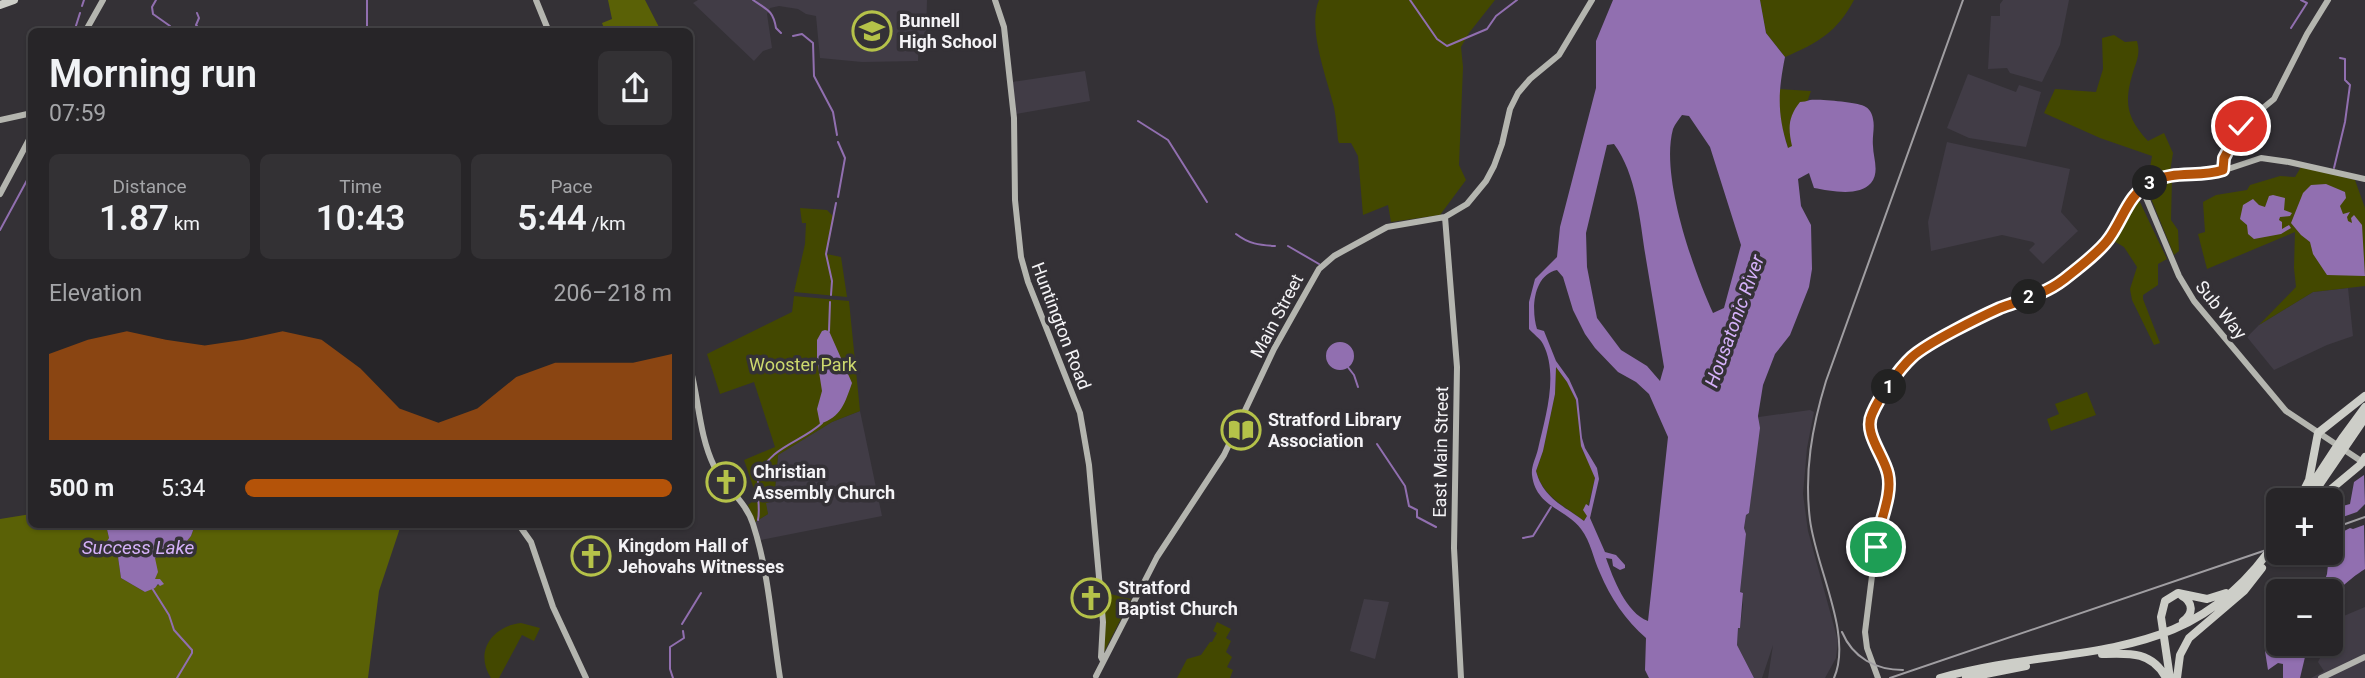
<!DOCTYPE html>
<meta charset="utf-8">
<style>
body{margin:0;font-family:Roboto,sans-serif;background:#333134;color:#f1f3f6;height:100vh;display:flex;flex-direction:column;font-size:26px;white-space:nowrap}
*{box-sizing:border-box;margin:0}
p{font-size:23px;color:#a4a5a8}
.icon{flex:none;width:38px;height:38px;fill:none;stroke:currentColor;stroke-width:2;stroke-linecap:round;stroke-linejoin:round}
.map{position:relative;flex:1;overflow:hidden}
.sheet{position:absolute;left:28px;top:28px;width:665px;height:500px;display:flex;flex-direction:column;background:#272528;border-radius:10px;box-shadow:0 2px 5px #0004,0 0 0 2px #434245}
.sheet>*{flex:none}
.buttons{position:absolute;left:2266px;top:488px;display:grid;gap:14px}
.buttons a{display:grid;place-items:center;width:77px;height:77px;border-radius:10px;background:#272528;box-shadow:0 2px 5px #0004,0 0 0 2px #434245;font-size:35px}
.pin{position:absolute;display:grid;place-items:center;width:60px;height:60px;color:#fff;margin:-30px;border:4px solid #fff;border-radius:50%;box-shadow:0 2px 7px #0007}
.km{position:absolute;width:35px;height:35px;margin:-18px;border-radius:50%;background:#222;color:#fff;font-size:19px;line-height:35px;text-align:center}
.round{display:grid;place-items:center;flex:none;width:74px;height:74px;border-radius:10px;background:#333134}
.overview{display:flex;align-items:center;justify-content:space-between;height:119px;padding:0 21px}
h1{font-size:38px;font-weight:600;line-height:52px}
.stats{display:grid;grid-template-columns:repeat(3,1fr);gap:10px;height:119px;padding:7px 21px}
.stats div{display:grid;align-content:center;border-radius:10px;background:#333134;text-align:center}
.stats b{font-size:35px;font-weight:600}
.stats small{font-size:19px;font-weight:400}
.stats p{font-size:19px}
.chart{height:196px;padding:14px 21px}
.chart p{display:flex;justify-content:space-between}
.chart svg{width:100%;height:126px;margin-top:7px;fill:#b45309;opacity:.7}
ul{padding:0 21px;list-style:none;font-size:23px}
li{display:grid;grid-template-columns:112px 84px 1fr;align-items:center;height:52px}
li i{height:18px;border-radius:9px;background:#b45309}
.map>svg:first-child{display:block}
.built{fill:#413c46}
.green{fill:#434800}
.forest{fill:#5a6106}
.water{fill:#916fb0;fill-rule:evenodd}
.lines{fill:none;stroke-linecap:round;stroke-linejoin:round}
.stream{stroke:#916fb0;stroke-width:2}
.major{stroke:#b4b5af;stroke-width:6}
.highway{stroke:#cdcec8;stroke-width:8}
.rail{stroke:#a09ea2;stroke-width:2}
.route-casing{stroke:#fff;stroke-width:14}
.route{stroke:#b45309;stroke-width:9}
.labels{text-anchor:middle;stroke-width:7;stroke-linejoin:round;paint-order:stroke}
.poi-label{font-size:18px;font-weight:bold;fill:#f4f3f6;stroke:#343136;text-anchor:start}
.street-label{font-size:18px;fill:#f4f3f6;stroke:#343136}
.park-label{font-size:18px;fill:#cdd96e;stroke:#343136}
.water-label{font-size:19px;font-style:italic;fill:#d5b1f9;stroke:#343136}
</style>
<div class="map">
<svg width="2365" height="678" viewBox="0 0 2365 678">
<rect width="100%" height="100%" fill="#343136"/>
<!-- built -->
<path class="built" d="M698 0H927L926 35 919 36 918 61 862 62 820 58 816 16 806 14 798 9 779 6 770 8 767 14 772 48 763 51 754 61 693 3Z
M2003 0H2069L2060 45 2042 82 2010 73 2007 68 1988 69 1991 16H2000V4Z
M1085 71 1090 101 1016 114 1012 82Z
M1968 74 2016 92 2019 85 2041 92 2026 147 1969 138 1947 128Z
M1947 142 2070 169 2061 212 2078 231 2043 264 2029 250 2035 244 2033 242 2002 235 1931 251 1928 222Z
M2348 288 2353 336 2327 345 2274 370 2247 337 2259 325 2313 292Z
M1810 410 1814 412 1807 448 1803 494 1808 531 1838 641 1836 658 1825 678H1768L1773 645 1762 678H1754L1737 645 1738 627H1740L1743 606V593L1740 592 1746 534 1744 528 1746 515 1749 513 1759 417Z
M860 411 882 516 761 540 755 522 768 514 765 503 774 501 778 455 832 422Z
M1364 599 1389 602 1375 659 1350 651Z
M2365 607V678H2311L2324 671 2318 662 2327 644H2331L2334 632 2342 626 2339 618Z"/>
<!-- green -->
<path class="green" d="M1319 0H1495L1469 33 1461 47 1463 67 1459 165 1466 180 1440 215 1391 222 1388 205 1363 215 1358 156 1351 143H1339L1338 140C1337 129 1336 118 1334 107 1327 78 1307 28 1319 0Z
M1760 0H1854C1837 32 1818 43 1785 57L1766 33Z
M2114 35 2125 42 2137 41C2140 52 2138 58 2134 69 2124 101 2125 116 2148 141L2164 133 2173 153 2170 172 2148 179 2152 156 2100 138 2044 113 2055 89 2096 92 2103 69 2102 38Z
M1778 89 1811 91 1791 148H1788L1780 121Z
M2301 167 2355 180 2365 208V286L2313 292 2259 325 2296 287 2294 268 2295 232 2207 269 2198 234 2205 232 2203 202 2216 195 2247 190 2250 185 2280 176 2295 177Z
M2169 178 2172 179 2171 220 2178 230 2179 251 2174 255 2148 191 2150 186Z
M2138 198 2167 259 2158 264V285L2143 295V299L2160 343 2154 345 2132 300 2130 289 2137 267 2124 247 2112 240Z
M800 208 827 210 834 217 827 254 841 257 847 297 794 292 805 244 806 223H802Z
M794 296 849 301 860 411 832 422 778 455 774 501 766 503 768 514 755 522 748 505 757 498 744 460 775 447 754 382 720 394 707 354 792 312Z
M1556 367 1567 382 1576 400 1583 452 1588 459 1595 478 1588 506 1587 504V516L1584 521C1564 505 1544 498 1536 471L1543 451 1555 394Z
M2087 392 2096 415 2051 431 2047 419 2059 414 2055 404Z
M1106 593 1131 599 1102 656 1103 595Z
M1217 622 1231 629 1226 638 1231 641 1226 652 1232 657 1227 667 1233 670 1230 678H1177L1187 659 1201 655 1210 642H1212L1217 633 1213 631Z
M521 623 540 628 534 641 522 635 499 678H491C474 652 492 626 521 623Z"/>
<!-- forest -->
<path class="forest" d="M608 0H645L661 31H605L602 23 612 19Z
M31 514 32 525H106L109 538 104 547 111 542H118L117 550 121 578 145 592 162 583 160 579H155V558L165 550 174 557 191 536 195 525H401L379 591 368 678H0V519Z"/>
<!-- water -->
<path class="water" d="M1613 0H1760L1766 33 1785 57C1778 92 1777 114 1788 148L1792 146C1788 128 1788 117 1800 102 1803 102 1807 101 1810 100 1819 99 1855 102 1864 106 1869 108 1872 113 1873 119 1875 127 1872 137 1873 146 1873 157 1880 172 1871 183 1859 197 1831 191 1814 188L1809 173 1798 179 1801 206 1811 225 1812 269 1809 287 1790 335 1775 354 1763 385 1758 416 1760 428 1749 513 1746 515 1744 528 1746 534 1740 592 1743 593 1740 628H1738L1737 645 1754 678H1649L1645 670 1646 638C1626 621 1610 597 1600 573 1593 558 1591 542 1581 529 1565 508 1536 507 1532 475 1531 466 1536 458 1538 449 1545 418 1559 375 1543 344 1540 338 1533 334 1529 329V302L1535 279 1557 257 1560 227 1596 88V41ZM1682 115 1689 116 1710 147 1741 245 1724 308 1713 313C1693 269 1660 176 1673 129 1675 124 1679 119 1682 115ZM1614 144C1637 175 1640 222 1646 259 1652 295 1658 331 1664 367L1660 381 1647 366 1621 350 1597 318 1587 267 1586 233 1607 145ZM1557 270 1563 277 1573 310 1585 334 1595 348 1618 372 1636 382 1649 394 1668 437 1648 621C1626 613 1613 578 1606 558L1612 559 1613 566 1620 570 1625 568V565L1616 555 1605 552 1590 518 1599 479 1597 468 1585 448 1582 438 1578 399 1569 379 1556 361 1544 331 1537 329C1531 310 1533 275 1557 270ZM1556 367 1567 382 1576 400 1581 446 1595 478 1589 506 1586 504 1583 510 1587 516 1584 521C1564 506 1543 498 1536 471L1543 451 1555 394Z
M2326 184 2345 192 2346 198 2340 206 2343 214 2350 212 2347 217 2348 221 2352 223 2351 218 2354 215 2362 225 2365 276 2327 275 2313 254 2310 242 2301 235 2291 223 2303 193 2311 185Z
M2273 195 2285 198 2284 210 2292 213 2290 216 2280 217 2279 220 2282 222V229L2289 225 2291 228 2281 234 2254 239 2248 234 2247 225 2240 219 2243 205 2253 199 2259 205 2265 207 2269 196Z
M825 330 829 331 852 383C845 403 841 417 820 424L817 409 822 391 817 359V340L822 331Z
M1326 356a14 14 0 1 1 28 0a14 14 0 1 1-28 0Z
M2364 475 2365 504 2357 512 2337 519 2335 517 2341 513 2339 507 2350 504 2354 482Z
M106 525H195L191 536 174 557H165L164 550 155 558 158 572 155 579H160L164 584 160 586 158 584 155 588 145 592 121 578 117 550 118 542H111L104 546 109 538Z
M2364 525 2365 569C2358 573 2337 589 2334 596 2331 603 2333 607 2331 613V592L2321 591 2327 574 2329 555 2332 552 2331 538 2350 528 2353 529Z
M2278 639V644H2297L2296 651 2302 647 2301 644H2317L2305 657 2300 678H2283V664L2278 663 2268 670 2265 651Z"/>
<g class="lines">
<!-- stream -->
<path class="stream" d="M156 0 152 7 153 14 170 26
M367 0V32
M753 0C767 10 773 10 776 28L781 33
M1410 0 1437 39 1447 46 1487 29 1496 16 1517 0
M82 6 84 0
M197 13 199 18 196 25 202 32
M2291 28 2307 3 2301 0
M74 32 80 13
M793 36 802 34 813 43 814 76 833 112 837 135
M1138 121 1168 140 1207 202
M2334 168 2345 122 2350 85 2345 80V59L2340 58
M838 197 845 158 838 142
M0 230 32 171
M1236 234C1249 244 1259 245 1275 246
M1288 246 1319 264
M831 295 832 281 826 254 836 203
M829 331 830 302
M1347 366 1354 375 1358 387
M1377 444 1405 486 1409 506 1417 510V517L1436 527
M758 520C761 505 755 490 759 476 769 447 802 442 822 423
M1523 538 1533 536 1551 507
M152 588 169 615 174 630 192 650V653L177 678
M682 624 701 593
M673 678 670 669V647L684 638 683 631"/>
<!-- major -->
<path class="major" d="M536 0 549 32
M995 0 1004 27 1014 118 1015 200 1021 257 1028 282 1080 413 1089 465 1103 622 1101 657 1103 661
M85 32 103 0
M0 120 32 113
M2223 171V160L2241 126 2274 99 2307 34 2328 0
M2142 188 2179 276 2194 301 2286 411 2364 463
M0 194 32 134
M1445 217 1457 367 1454 548 1461 678
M690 367C699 400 699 435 714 466 725 488 746 501 753 524 769 573 772 627 780 678
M519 525 531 542 553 607 586 678
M1096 676 1157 557 1224 455 1274 349 1319 269 1334 256 1387 227 1445 217 1467 204 1486 181 1494 166 1502 144 1510 109 1518 93 1530 79 1559 55 1592 0
M1878 678 1867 648 1865 632 1877 536 1889 485 1888 473 1870 422 1879 402 1913 356 1994 311 2058 283 2106 242 2132 198 2142 188 2157 179 2174 174 2216 173 2261 158 2289 162 2365 179
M2321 678 2365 657"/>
<!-- highway -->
<path class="highway" d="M0 5 14 0
M2309 489 2343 437 2365 407
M2299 500 2309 480 2318 433 2365 396
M2309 500 2365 418
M2318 500 2360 465 2365 457
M2182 596C2193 602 2194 614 2183 621
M2102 654C2129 653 2152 651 2166 678
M1940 678C2074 640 2190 673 2278 538
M1966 678 2026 666
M2170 678 2161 617 2165 601 2178 593 2207 599 2226 593
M2177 678 2180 655 2189 638 2244 591 2262 568"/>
<!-- rail -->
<path class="rail" d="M2331 529 2365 517
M1842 632C1853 658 1876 670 1903 670
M1834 678C1853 635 1816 568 1810 520 1804 472 1812 427 1826 381L1963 0
M1890 678 2278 546"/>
</g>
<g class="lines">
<!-- route casing -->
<g class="route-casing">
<path id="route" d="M1876 547C1878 523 1893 497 1888 474 1884 455 1863 433 1872 414 1879 397 1899 369 1912 357 1927 343 1980 317 2000 308 2021 300 2045 294 2063 280 2077 269 2101 251 2110 237 2124 217 2128 195 2151 182 2174 170 2199 178 2223 170L2224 158 2241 126"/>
</g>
<!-- route -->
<use href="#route" class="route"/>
</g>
<!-- icons -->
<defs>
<g id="school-ring" transform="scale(2.0125)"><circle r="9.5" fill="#343136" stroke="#b5c249" stroke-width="1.5"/><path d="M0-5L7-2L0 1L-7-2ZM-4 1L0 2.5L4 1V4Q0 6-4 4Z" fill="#b5c249"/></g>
<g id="library-ring" transform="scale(2.0125)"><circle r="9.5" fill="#343136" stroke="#b5c249" stroke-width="1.5"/><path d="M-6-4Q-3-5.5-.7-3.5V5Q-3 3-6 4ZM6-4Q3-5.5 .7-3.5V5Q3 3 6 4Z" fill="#b5c249"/></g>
<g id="church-ring" transform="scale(2.0125)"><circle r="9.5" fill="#343136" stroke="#b5c249" stroke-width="1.5"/><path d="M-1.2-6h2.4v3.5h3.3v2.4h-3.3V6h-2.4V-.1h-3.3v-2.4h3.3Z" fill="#b5c249"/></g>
</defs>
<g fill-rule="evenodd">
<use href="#school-ring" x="872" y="31"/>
<use href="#library-ring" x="1241" y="430"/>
<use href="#church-ring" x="726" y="482"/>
<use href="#church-ring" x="591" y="556"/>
<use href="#church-ring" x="1091" y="598"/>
</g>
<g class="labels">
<!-- poi labels -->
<g class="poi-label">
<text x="899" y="27">Bunnell<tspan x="899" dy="21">High School</tspan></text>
<text x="1268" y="426">Stratford Library<tspan x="1268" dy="21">Association</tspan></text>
<text x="753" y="478">Christian<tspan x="753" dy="21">Assembly Church</tspan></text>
<text x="618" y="552">Kingdom Hall of<tspan x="618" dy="21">Jehovahs Witnesses</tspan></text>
<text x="1118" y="594">Stratford<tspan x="1118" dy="21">Baptist Church</tspan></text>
</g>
<!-- street labels -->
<g class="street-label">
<text transform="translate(2221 310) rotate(51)" y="6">Sub Way</text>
<text transform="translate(1277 316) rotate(-62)" y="6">Main Street</text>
<text transform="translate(1061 326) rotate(69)" y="6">Huntington Road</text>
<text transform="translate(1441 452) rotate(-89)" y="6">East Main Street</text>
</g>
<!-- park labels -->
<g class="park-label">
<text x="803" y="371">Wooster Park</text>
</g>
<!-- water labels -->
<g class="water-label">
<text transform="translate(1734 321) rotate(-70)" y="7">Housatonic River</text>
<text x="138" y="554">Success Lake</text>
</g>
</g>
</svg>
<div class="buttons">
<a>+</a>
<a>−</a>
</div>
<div class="pin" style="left:1876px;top:547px;background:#1e9e55"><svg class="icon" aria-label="arrive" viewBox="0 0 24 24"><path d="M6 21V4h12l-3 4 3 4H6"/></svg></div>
<div class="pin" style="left:2241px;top:126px;background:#d93025"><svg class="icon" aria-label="check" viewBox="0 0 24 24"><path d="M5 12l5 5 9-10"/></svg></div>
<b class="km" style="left:1889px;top:387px">1</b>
<b class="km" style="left:2029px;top:297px">2</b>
<b class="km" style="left:2150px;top:183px">3</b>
<section class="sheet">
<div class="overview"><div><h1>Morning run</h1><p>07:59</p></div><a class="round"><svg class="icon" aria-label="share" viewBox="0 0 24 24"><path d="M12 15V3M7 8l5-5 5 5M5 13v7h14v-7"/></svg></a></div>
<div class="stats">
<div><p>Distance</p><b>1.87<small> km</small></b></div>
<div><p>Time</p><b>10:43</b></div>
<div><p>Pace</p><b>5:44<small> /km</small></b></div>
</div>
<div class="chart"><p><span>Elevation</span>206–218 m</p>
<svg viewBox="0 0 160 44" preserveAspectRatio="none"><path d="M0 44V14L10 9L20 6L30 9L40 11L50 9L60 6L70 9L80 19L90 33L100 38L110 33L120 22L130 17L140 17L150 17L160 14V44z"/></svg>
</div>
<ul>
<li><b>500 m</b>5:34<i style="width:100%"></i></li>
</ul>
</section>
</div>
